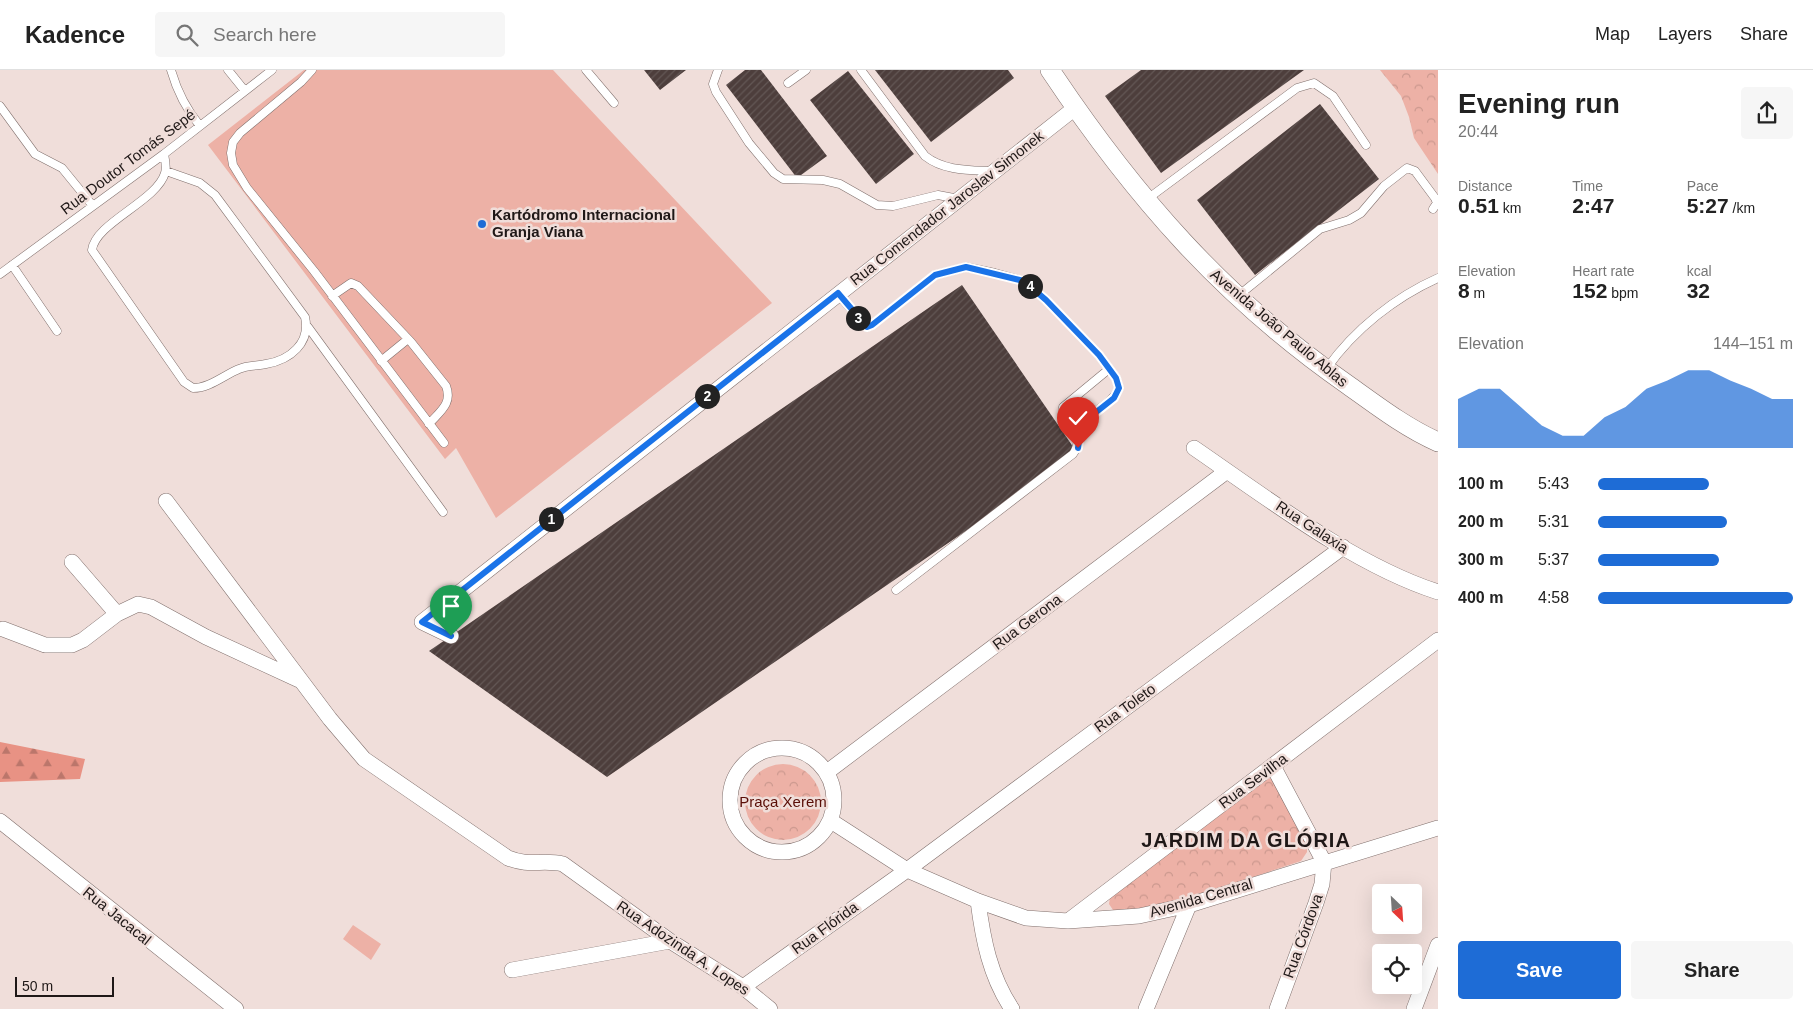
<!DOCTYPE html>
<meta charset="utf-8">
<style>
body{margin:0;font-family:Helvetica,sans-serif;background:#f6f6f6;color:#222;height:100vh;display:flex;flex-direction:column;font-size:19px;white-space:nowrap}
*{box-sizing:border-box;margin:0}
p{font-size:16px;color:#767676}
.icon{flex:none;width:28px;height:28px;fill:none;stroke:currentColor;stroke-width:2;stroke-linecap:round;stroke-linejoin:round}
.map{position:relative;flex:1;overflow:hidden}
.details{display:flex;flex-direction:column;background:#fff;width:375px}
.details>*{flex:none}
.needle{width:32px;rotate:155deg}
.controls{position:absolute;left:1372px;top:814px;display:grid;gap:10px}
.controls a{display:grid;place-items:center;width:50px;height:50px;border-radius:5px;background:#fff;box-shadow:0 5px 20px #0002;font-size:25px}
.scale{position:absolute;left:15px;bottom:12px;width:99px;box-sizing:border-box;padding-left:5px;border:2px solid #1f1817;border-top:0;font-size:14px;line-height:18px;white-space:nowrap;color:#1f1817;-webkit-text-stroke:4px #f0deda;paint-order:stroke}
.pin{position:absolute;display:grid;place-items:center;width:42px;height:42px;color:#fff;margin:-51px -21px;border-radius:50% 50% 50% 0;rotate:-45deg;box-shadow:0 0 5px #0007}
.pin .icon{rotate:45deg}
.km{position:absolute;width:25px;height:25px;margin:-12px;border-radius:50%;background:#222;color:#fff;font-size:14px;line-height:25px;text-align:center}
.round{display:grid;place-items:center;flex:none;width:52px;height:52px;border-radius:5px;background:#f6f6f6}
.overview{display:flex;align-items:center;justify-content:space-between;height:85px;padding:0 20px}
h1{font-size:28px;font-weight:700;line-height:38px}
.metrics{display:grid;grid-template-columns:repeat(3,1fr);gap:8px;height:85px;padding:5px 20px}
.metrics div{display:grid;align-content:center}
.metrics b{font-size:21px;font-weight:700}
.metrics small{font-size:14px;font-weight:400}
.metrics p{font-size:14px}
.chart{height:140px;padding:10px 20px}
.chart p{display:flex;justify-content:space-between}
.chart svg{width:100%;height:90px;margin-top:5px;fill:#1e6cd6;opacity:.7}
.button{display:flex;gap:10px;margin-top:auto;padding:10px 20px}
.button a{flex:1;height:58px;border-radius:5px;background:#1e6cd6;color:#fff;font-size:20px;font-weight:700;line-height:58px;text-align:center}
.button a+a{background:#f6f6f6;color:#222}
ul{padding:0 20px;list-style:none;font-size:16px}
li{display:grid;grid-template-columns:80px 60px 1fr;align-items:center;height:38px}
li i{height:12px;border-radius:6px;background:#1e6cd6}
header{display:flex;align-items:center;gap:30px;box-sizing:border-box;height:70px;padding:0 25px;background:#fff;border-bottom:1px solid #e0e0e0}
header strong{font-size:24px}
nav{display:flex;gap:28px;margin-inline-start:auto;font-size:18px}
.search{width:350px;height:45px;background:#f6f6f6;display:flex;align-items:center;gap:12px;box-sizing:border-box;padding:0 18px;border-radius:5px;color:#767676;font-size:19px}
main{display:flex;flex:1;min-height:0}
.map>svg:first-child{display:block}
.green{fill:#edb1a6}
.forest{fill:url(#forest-firs)}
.park{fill:url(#park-crowns)}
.building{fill:url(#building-hatch)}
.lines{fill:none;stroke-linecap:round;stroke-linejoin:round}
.service-casing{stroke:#81706d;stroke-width:9}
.minor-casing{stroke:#81706d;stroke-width:16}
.tertiary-casing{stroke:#81706d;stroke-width:20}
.service{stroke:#fff;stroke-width:8}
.minor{stroke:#fff;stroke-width:15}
.tertiary{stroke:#fff;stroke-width:19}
.route-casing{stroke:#fff;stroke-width:10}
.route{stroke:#1a73e8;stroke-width:6}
.poi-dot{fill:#1e6cd6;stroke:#f0deda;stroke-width:2}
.labels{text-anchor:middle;stroke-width:5;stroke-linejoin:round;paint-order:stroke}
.street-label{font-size:15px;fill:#1f1817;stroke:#f0deda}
.poi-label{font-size:15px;font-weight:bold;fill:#1f1817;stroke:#f0deda;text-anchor:start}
.park-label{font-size:15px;fill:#5a0e07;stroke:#f0deda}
.district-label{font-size:20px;font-weight:bold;letter-spacing:1px;fill:#1f1817;stroke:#f0deda}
</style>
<header>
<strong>Kadence</strong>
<div class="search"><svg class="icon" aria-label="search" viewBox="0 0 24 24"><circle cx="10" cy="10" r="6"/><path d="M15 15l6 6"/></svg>Search here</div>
<nav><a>Map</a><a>Layers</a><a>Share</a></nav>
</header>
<main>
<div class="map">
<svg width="1438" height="939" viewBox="0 0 1438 939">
<defs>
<pattern id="forest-firs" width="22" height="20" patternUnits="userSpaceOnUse" patternTransform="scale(1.25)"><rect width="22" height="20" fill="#e89284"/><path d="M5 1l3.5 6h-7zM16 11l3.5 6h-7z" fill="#bb766b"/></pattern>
<pattern id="park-crowns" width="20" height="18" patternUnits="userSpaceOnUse" patternTransform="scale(1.25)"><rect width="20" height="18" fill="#edb1a6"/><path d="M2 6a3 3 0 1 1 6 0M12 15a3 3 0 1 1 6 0" fill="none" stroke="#cb988e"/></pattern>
<pattern id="building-hatch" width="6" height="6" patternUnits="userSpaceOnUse" patternTransform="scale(1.25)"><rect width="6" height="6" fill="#4d3e3c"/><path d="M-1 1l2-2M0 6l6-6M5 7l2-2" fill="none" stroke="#635755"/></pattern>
</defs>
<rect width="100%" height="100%" fill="#f0deda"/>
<!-- green -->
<path class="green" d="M304 0H553L772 233 496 448 456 378 445 389 208 75Z
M353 855 381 874 371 890 343 869Z"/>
<!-- forest -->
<path class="forest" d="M0 672 85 689 80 709 0 712Z"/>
<!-- park -->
<path class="park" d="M1380 0H1438V104L1414 68 1409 47 1401 26Z
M745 732a38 38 0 1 1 76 0a38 38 0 1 1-76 0Z
M1267 708 1273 709 1307 775V782L1301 791 1184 830 1120 843 1113 840 1109 834 1110 827Z"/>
<!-- building -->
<path class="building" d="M644 0H686L660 20Z
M745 0H761L827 86 797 108 726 15Z
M875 0H1008L1014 8 931 72Z
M1141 0H1304L1161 103 1105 26Z
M848 1 914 84 876 114 810 30Z
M1320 34 1379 109 1255 205 1197 130Z
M962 215 1078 384 607 707 429 581Z"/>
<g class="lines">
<!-- service casing -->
<g class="service-casing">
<path id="service" d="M171 0C177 21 186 39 200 56
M228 0 245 21
M312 0 301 12 240 63 233 72 231 83 233 95 247 118 314 201 444 373
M586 0 614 33
M718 0 713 14 716 22 749 73 774 103 783 109 823 110 840 114 877 135 893 136 938 125 959 129
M861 0 925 86C944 101 969 100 992 101
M788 13 806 0
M0 36 35 84 62 98 93 136
M164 84C165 90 167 97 165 103 157 131 95 153 92 180L184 312 193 318C210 318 224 305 239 299 247 295 257 296 266 294 290 290 311 273 305 247L215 125 200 113 166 101
M1146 130 1297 18 1314 13 1333 26 1366 75
M12 195 57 261
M0 204 164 84 272 0
M837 223 867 257 872 255 935 205 966 197 995 203 1024 211 1046 230 1099 285 1116 308 1119 318C1112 334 1097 338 1085 350 1077 359 1081 374 1073 384L896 520
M332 226 351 213 358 216 411 272 446 316C453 334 439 342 429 354
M1238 226 1320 159 1349 150 1361 143 1384 116 1407 98 1415 101 1435 128 1437 133 1433 139
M308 257 443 442
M381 291 408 269
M1327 298C1354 260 1395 227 1438 208
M1080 363 1064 345 1063 337 1109 299"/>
</g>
<!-- minor casing -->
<g class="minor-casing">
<path id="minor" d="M1194 378C1267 428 1354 495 1438 522
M166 431 330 649 364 689 508 788C530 797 542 789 563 794L670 871 743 917 770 939
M72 492 117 544
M3 559 45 575H72L83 570 117 544 138 534 151 537 206 567 299 610
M451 566 422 552 1075 38
M730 730a52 52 0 1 1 104 0a52 52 0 1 1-104 0Z
M1273 696 1324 792 1322 814 1316 833 1277 939
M827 702 1227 401
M0 751 236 939
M831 751 907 800 978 831 1026 848 1068 851 1139 846 1189 835 1438 758
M978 831C983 870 990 906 1012 939
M1068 851 1438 570
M512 900 670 871
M743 917 907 800 1343 477
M1146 939 1189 835
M1414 939 1438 875"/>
</g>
<!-- tertiary casing -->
<g class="tertiary-casing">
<path id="tertiary" d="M1050 0C1134 126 1223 228 1348 315 1376 335 1406 358 1438 372"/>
</g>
<!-- service -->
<use href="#service" class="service"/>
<!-- minor -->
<use href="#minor" class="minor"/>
<!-- tertiary -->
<use href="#tertiary" class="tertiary"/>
</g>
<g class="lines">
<!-- route casing -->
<g class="route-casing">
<path id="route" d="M451 566 422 552 838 223 867 257 872 255 935 205 966 197 1024 211 1046 230 1099 285 1116 308 1119 318 1114 328 1085 351 1081 356 1078 378"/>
</g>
<!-- route -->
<use href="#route" class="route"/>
</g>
<!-- markers -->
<circle class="poi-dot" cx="482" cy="154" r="5"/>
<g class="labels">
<!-- street labels -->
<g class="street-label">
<text transform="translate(128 92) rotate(-37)" y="5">Rua Doutor Tomás Sepé</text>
<text transform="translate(947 138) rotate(-38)" y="5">Rua Comendador Jaroslav Simonek</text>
<text transform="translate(1279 258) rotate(40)" y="5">Avenida João Paulo Ablas</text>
<text transform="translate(1312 457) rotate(33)" y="5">Rua Galaxia</text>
<text transform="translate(1027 552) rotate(-37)" y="5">Rua Gerona</text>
<text transform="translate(1125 638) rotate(-36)" y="5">Rua Toleto</text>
<text transform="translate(1253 711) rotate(-37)" y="5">Rua Sevilha</text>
<text transform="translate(1201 828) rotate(-16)" y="5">Avenida Central</text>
<text transform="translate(117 846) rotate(39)" y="5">Rua Jacacal</text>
<text transform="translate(825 858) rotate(-36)" y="5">Rua Flórida</text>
<text transform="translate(1303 866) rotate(-70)" y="5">Rua Córdova</text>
<text transform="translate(683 878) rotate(34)" y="5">Rua Adozinda A. Lopes</text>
</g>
<!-- poi labels -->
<g class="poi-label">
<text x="492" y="150">Kartódromo Internacional<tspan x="492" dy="17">Granja Viana</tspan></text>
</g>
<!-- park labels -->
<g class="park-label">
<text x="783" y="737">Praça Xerem</text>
</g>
<!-- district labels -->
<g class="district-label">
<text x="1246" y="777">JARDIM DA GLÓRIA</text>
</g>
</g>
</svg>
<div class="controls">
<a><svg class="needle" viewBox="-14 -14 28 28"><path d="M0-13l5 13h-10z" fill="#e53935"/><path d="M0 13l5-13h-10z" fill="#767676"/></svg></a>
<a><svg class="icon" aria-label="locate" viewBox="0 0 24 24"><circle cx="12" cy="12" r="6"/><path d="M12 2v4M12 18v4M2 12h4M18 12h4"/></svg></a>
</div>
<div class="scale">50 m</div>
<div class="pin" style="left:451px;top:566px;background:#1e9e55"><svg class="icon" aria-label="arrive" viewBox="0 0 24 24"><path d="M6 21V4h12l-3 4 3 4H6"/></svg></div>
<div class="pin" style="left:1078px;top:378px;background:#d93025"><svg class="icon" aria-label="check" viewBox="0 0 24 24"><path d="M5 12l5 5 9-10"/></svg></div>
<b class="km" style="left:551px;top:449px">1</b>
<b class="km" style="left:707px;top:326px">2</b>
<b class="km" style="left:858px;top:248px">3</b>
<b class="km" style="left:1030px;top:216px">4</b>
</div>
<section class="details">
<div class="overview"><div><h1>Evening run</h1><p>20:44</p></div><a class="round"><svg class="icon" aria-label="share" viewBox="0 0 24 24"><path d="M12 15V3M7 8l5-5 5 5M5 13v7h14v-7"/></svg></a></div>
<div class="metrics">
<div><p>Distance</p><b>0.51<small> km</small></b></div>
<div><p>Time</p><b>2:47</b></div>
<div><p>Pace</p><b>5:27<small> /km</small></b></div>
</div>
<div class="metrics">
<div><p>Elevation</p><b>8<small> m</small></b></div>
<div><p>Heart rate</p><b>152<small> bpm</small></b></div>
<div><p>kcal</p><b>32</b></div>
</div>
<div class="chart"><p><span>Elevation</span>144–151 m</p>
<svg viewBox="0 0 160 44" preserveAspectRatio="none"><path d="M0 44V20L10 15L20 15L30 24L40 33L50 38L60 38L70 29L80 24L90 15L100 11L110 6L120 6L130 11L140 15L150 20L160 20V44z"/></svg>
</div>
<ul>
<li><b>100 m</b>5:43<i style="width:57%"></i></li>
<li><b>200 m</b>5:31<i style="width:66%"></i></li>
<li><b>300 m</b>5:37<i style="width:62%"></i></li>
<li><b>400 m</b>4:58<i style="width:100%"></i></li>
</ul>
<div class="button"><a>Save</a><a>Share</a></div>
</section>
</main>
